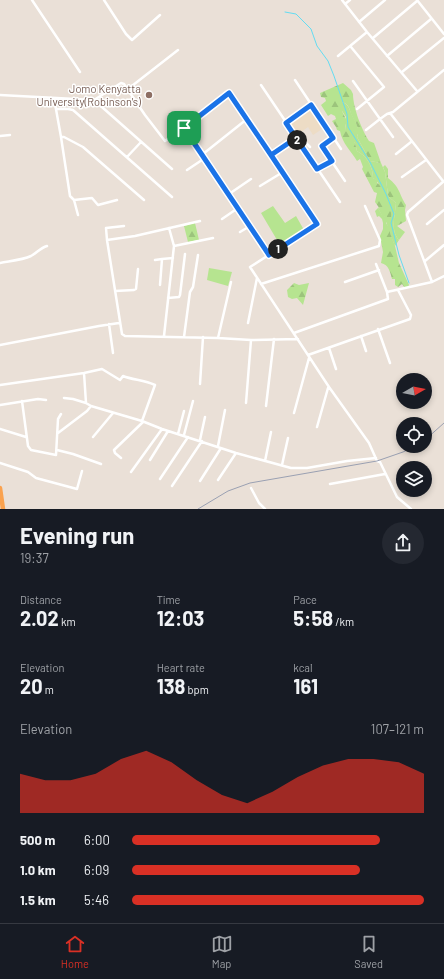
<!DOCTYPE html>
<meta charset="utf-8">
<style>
body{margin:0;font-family:Barlow,sans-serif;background:#242831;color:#f1f3f6;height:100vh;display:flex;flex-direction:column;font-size:15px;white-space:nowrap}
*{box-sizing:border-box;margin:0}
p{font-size:13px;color:#9ea1a6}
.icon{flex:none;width:22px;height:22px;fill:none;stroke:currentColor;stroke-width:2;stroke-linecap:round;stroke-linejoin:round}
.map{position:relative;height:509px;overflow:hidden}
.side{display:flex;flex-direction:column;background:#171b24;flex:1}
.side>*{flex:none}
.needle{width:26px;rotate:81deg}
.buttons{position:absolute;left:396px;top:373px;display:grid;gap:8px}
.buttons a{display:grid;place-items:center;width:36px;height:36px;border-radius:50%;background:#171b24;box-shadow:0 2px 6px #0003;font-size:20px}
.pin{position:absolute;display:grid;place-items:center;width:34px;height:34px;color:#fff;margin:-17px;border-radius:8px;box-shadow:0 2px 6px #0006}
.km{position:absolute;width:20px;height:20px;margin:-10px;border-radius:50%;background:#222;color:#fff;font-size:11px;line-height:20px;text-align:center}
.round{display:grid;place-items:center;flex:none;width:42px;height:42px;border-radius:21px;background:#242831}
.headline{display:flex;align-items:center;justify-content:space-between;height:68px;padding:0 20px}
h1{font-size:22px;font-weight:700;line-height:30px}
.figures{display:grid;grid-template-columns:repeat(3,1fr);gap:6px;height:68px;padding:4px 20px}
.figures div{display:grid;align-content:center}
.figures b{font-size:20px;font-weight:700}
.figures small{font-size:11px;font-weight:400}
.figures p{font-size:11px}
.chart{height:112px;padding:8px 20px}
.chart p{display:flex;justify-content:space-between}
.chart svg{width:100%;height:72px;margin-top:4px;fill:#d93025;opacity:.7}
ul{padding:0 20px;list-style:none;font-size:13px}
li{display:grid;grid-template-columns:64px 48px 1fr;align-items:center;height:30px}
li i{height:10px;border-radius:5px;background:#d93025}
.tabs{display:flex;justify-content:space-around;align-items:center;height:56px;border-top:1px solid #363941;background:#171b24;font-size:11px;color:#9ea1a6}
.tabs a{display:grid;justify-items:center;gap:2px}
.tabs .current{color:#d93025}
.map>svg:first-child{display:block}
.education{fill:#eddcc5}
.grass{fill:#b6e490}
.forest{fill:url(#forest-firs)}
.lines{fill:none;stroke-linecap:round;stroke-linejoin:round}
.stream{stroke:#64dcf2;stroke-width:1}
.minor{stroke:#fff;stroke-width:2.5}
.trunk{stroke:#faa24f;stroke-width:4.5}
.rail{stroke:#9aa0b2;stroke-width:1}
.route-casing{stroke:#fff;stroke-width:8}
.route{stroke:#1a73e8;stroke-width:5}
.education-dot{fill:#8d6e63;stroke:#fff;stroke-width:1.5}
.labels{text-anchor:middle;stroke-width:3;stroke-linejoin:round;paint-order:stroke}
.education-label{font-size:11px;fill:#785e54;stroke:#fff;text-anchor:end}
</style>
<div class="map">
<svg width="444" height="509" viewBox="0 0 444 509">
<defs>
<pattern id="forest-firs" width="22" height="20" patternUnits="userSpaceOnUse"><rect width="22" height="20" fill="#b6e490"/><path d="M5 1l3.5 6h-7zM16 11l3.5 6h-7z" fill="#9cc47c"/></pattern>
</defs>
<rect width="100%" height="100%" fill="#eae0d7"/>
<!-- education -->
<path class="education" d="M311 107 325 127 313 135 308 127 297 135 288 122Z"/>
<!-- grass -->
<path class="grass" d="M342 102C349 104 349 109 352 115 355 122 361 128 357 137L370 161 381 163 385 172 388 195 389 197 396 203C395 216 390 230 399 240L395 246C390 236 388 226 384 216H382L378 208 379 207 380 209C382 199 383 184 373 178 373 167 367 156 357 151L355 143 345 131 346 117 342 111Z
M273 206 285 223 296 216 304 230 280 245 261 213Z
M209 268 232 272 228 286 207 280Z"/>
<!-- forest -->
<path class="forest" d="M343 83 351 90 353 94C353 108 362 130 369 141L374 143 381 163 370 161 357 137 358 134 355 131 358 129C357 123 354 121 352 116 349 110 350 104 342 102V111L347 121 345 126V131L349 132 355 143 357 151C367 156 373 167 373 178L377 180V183C381 185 383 192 382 196 389 202 392 208 391 218L387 217 384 208 380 209 375 202 377 193 374 192 362 169 363 167 360 159 357 161C351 151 342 143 340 131L337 130 336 127 332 121 336 119 335 116 331 114 328 116 321 105 326 101 325 98 321 97 320 93Z
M385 165 388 169V178C400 187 399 194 406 205L405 210 406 221 397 226 405 232 399 240C390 230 395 216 396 203L389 197 388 195 385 172 383 167Z
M378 208 382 215 386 217 385 218 388 219 386 223 390 229V233L395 246 399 263 409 285 408 287 405 288 402 284 398 287 395 285V279H392C390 272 389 265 381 263L383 252 380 236 383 229V223L382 219 379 216 377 217 375 211Z
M195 223 199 240 188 242 184 226Z
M294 283 299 285 309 283 303 305 297 298 292 299 288 297 287 290Z"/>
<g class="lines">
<!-- stream -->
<path class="stream" d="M285 12 296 14 311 29 317 46 328 61 334 76 347 114 348 127 370 162 386 194 394 214 391 223 399 255 409 283"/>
<!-- minor -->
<path class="minor" d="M32 0 80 72
M104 0 126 34 132 40 160 15
M342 0 367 32 417 91
M417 0 444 34
M345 4 350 0
M359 22 385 0
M373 38 417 1
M351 47 384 87 357 109
M338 56 367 32
M387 56 431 19
M402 72 444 38
M295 80 341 149
M353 81 380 119 387 114 393 112 444 70
M261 85 340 202
M128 89 178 50
M0 95 94 100 121 83 124 84 145 115 165 141 184 128 228 93H230L317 224 250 267 329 387 369 443 377 461 380 462 397 497 411 509
M54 98 61 137H64L83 147 144 200
M94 100 172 169
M56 109H68L73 110 172 197
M390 113 443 181
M286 123 311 105
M184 128 269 255
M366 130 380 119 393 137
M0 136 10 135
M61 137 70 196 74 200 78 215
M333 138 323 145 322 147 345 181
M300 145 303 143H306L310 147
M203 154 247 119
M396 154 411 142
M271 155 296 137
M127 157 141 142
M317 169 331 161
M187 170 205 158
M402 177 426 160
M260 186 283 172
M229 194 251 179
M74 200 92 198 98 205 117 200
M222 219 238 208
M200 221 135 236 107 240 122 334 125 336 218 338 251 340 298 339
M427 224 444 210
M240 232 250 226
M107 240 106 228 124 226
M174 246 213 238
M155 260 162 259
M425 261 444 245
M0 263C10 261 22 260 31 256 37 253 40 248 47 246
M345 282 379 270
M432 282 407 215 408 212 444 181
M261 284 379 246 380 240 365 206
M160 285 162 259 173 258
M115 291 134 290 136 289 138 269
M387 292 432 282 444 276
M168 298 179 297 180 295 185 254
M248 323 257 278
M109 324 113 353
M378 329 390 363
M294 333 388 299 387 292 376 264
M164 336 174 246 169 228
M361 336 366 351
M184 337 190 292 193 287 198 255
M218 338 231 282
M0 345 99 326 119 323
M329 348 336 369
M308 355 410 319 411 315 398 290
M84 373 86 403 91 406
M200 384 203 337
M0 385 84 373 102 369 120 380 123 376C133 380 144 380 155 385L142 421
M64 398 73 399 86 403
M22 401 28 446 31 450 56 455 58 419 61 414
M246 403 251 340
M0 405 38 399 46 400
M266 406 274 339
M294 413 309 358
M317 427 328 388
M0 429 26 437
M58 433 87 411 91 406 142 421 162 429 236 453 291 468H307L347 461 376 458
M178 434 184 411
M184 435 193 401
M93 437 113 413
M200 440 205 417
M218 446 225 410
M57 450 73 454 101 464
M121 458 115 453 114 450 143 422
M150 460 168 431
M265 461 271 432
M0 463 28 472 36 478 77 489 82 471
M282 465 288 438
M131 472 162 429
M160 479 188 437
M218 480 236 453
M200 481 221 448
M330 484 385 474
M172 486 202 441
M251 488 259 503 265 509"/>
<!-- trunk -->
<path class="trunk" d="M0 488 3 509"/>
<!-- rail -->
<path class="rail" d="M425 440 444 423
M198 509 228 491 250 483 377 461 403 452 416 446"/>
</g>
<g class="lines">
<!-- route casing -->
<g class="route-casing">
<path id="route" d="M184 128 269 255 317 224 271 155 296 138 317 169 332 161 322 146 333 138 311 105 286 123 296 138 271 155 229 93 184 128"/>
</g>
<!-- route -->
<use href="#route" class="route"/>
</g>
<!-- markers -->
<circle class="education-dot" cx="149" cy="95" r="4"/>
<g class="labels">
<!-- education labels -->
<g class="education-label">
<text x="141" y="93">Jomo Kenyatta<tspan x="141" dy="13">University(Robinson's)</tspan></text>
</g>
</g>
</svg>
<div class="buttons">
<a><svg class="needle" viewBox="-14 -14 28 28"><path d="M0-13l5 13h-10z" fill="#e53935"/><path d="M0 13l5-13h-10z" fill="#9ea1a6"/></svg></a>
<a><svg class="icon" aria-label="locate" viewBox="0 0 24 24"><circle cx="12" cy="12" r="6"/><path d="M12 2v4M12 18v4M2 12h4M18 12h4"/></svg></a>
<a><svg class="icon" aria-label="layers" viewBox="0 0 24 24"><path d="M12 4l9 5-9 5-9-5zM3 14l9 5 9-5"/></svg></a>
</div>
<div class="pin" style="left:184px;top:128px;background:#1e9e55"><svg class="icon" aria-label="arrive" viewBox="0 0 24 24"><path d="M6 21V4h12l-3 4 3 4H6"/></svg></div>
<b class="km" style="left:278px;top:249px">1</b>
<b class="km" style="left:297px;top:140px">2</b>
</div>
<section class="side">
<div class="headline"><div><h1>Evening run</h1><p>19:37</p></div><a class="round"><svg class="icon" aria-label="share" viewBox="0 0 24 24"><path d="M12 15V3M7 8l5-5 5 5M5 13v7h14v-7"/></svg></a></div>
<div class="figures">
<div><p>Distance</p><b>2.02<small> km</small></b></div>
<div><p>Time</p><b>12:03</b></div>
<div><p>Pace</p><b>5:58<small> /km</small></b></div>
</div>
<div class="figures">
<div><p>Elevation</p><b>20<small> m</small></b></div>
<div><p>Heart rate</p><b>138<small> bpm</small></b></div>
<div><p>kcal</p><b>161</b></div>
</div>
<div class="chart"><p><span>Elevation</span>107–121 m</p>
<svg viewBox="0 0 160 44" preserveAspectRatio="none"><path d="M0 44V20L10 24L20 24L30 20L40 11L50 6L60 13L70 24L80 33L90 38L100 31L110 22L120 15L130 11L140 11L150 13L160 20V44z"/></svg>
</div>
<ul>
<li><b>500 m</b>6:00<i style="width:85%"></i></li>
<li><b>1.0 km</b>6:09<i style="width:78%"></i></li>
<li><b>1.5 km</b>5:46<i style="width:100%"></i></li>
</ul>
</section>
<nav class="tabs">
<a class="current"><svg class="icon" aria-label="home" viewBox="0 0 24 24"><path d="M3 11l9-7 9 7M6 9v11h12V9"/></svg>Home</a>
<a><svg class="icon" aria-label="map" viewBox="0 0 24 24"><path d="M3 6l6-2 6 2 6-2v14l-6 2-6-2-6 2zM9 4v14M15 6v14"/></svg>Map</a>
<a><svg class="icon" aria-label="saved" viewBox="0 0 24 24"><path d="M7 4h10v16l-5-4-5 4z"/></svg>Saved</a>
</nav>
